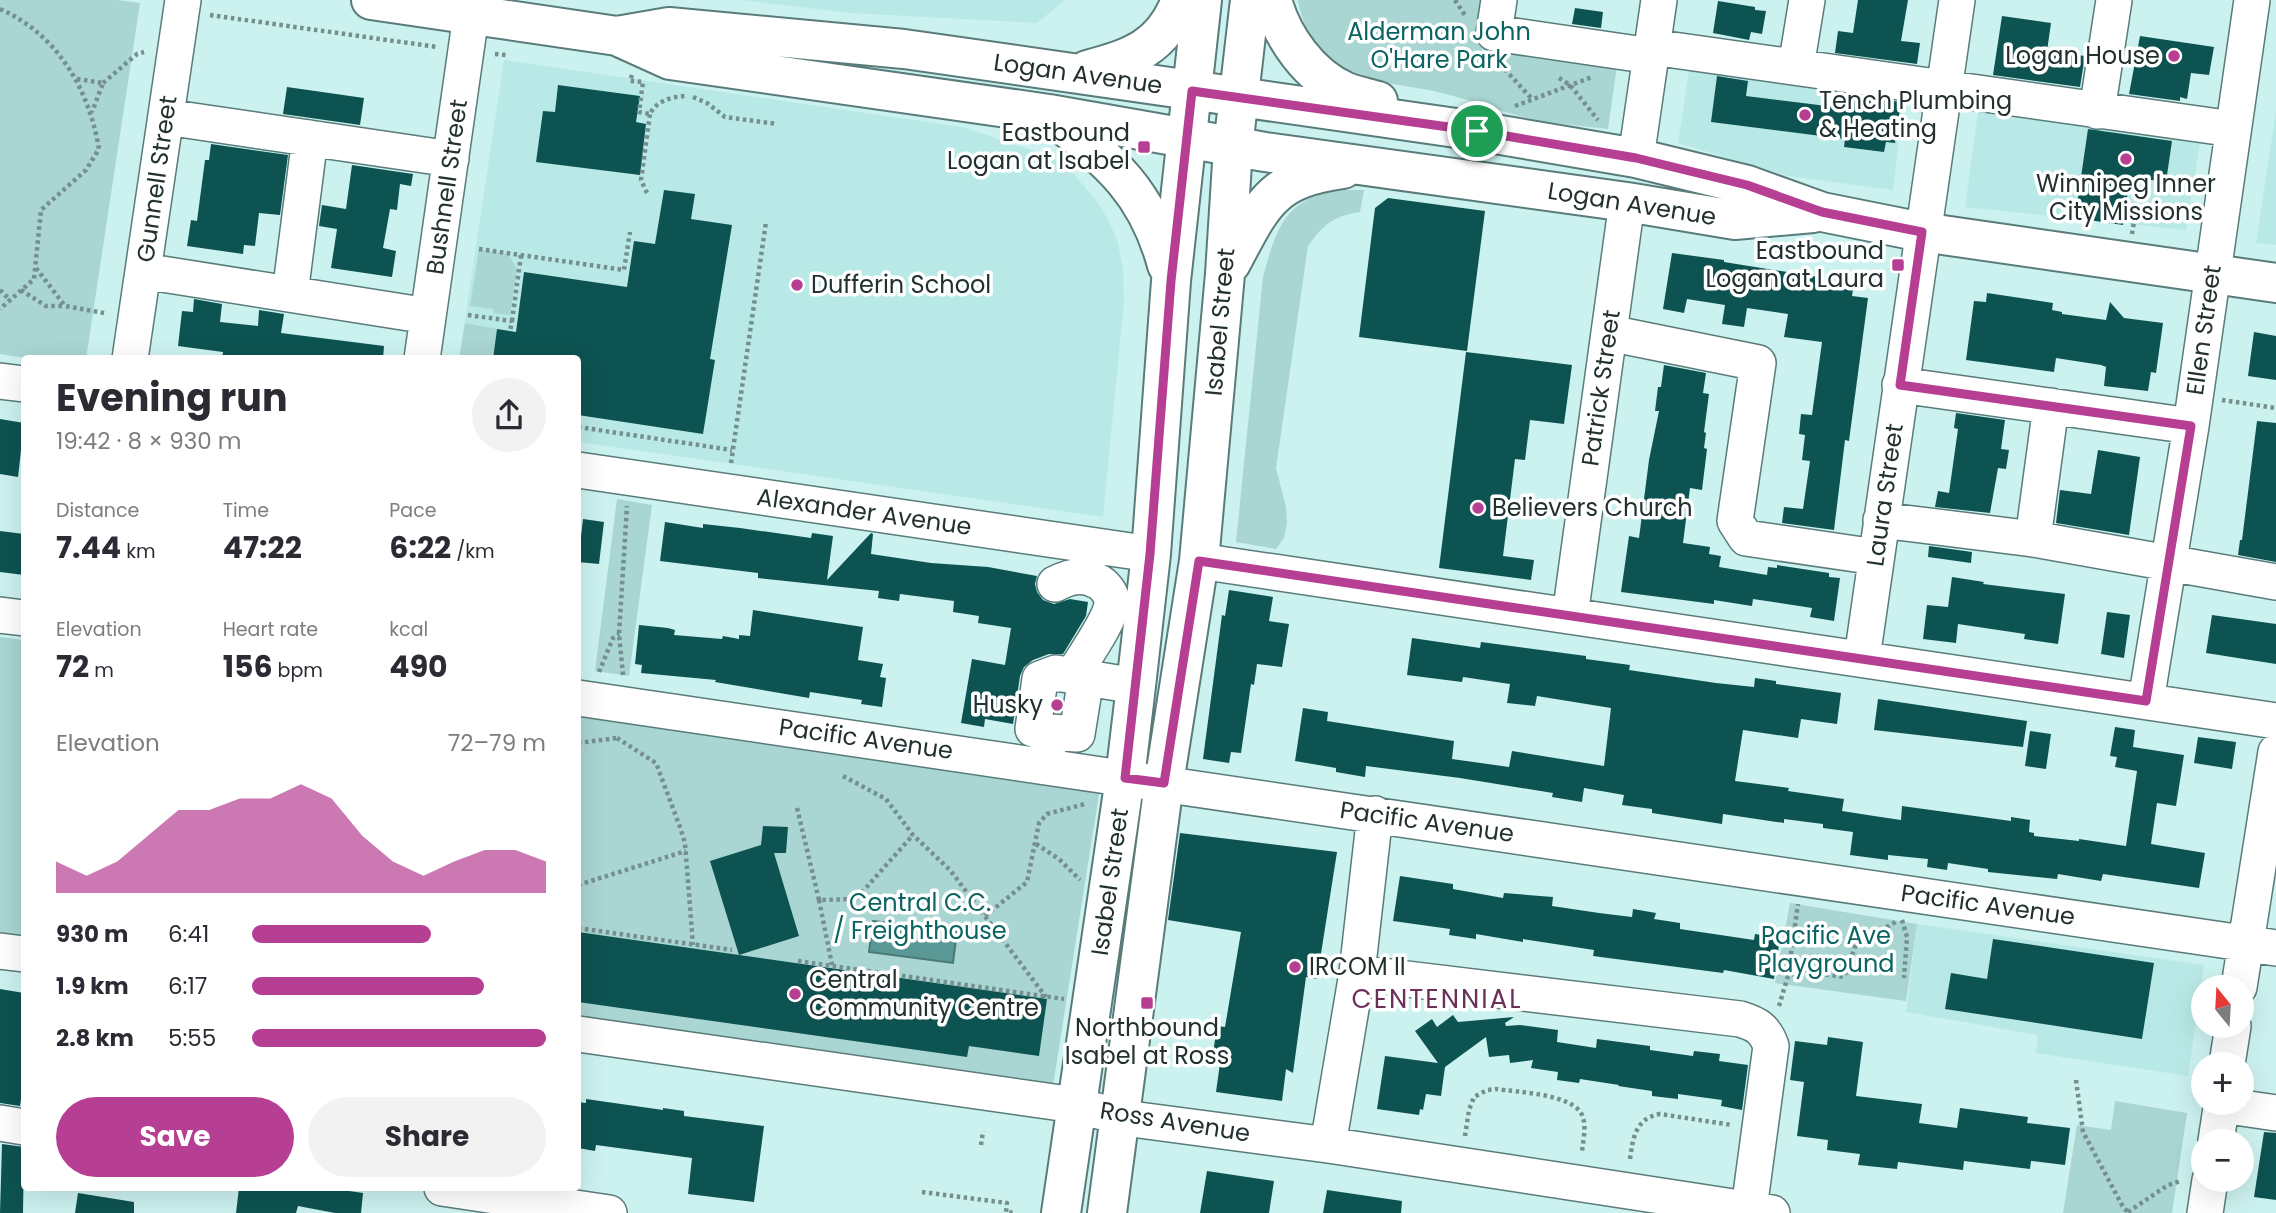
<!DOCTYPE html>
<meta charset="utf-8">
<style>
body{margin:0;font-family:Poppins,sans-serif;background:#f2f2f3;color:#2b2b33;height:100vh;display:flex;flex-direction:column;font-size:26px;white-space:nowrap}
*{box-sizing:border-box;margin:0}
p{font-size:23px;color:#7c7c81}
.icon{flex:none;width:38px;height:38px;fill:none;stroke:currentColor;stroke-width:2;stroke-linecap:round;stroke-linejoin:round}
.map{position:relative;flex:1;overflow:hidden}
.details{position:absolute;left:21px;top:355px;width:560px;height:836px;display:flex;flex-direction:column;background:#fff;border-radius:7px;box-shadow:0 7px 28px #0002}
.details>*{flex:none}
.needle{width:46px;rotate:342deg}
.tools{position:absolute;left:2191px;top:975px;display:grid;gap:14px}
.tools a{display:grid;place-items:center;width:63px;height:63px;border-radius:50%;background:#fff;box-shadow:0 7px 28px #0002;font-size:35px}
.pin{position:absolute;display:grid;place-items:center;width:60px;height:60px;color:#fff;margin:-30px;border:4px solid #fff;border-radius:50%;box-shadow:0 2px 7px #0007}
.round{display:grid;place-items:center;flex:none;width:74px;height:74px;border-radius:37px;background:#f2f2f3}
.summary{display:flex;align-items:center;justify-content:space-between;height:119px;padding:0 35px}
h1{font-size:38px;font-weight:700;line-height:52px}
.metrics{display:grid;grid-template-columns:repeat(3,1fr);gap:10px;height:119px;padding:7px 35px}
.metrics div{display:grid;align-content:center}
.metrics b{font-size:30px;font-weight:700}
.metrics small{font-size:19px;font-weight:400}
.metrics p{font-size:19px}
.chart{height:196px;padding:14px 35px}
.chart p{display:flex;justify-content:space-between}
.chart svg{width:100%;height:126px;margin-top:7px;fill:#b73f93;opacity:.7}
.action{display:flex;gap:14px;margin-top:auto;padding:14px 35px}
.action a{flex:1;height:80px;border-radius:42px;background:#b73f93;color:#fff;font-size:28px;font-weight:700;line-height:80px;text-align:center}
.action a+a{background:#f2f2f3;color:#2b2b33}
ul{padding:0 35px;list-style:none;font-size:23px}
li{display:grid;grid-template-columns:112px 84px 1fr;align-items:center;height:52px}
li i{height:18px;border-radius:9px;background:#b73f93}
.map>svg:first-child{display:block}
.built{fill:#b9e9e6}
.green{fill:#a9d5d2}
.water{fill:#5a9895;stroke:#497977;stroke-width:2}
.building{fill:#0d5351}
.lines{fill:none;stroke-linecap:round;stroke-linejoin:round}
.minor-casing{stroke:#597c7a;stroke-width:38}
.major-casing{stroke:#597c7a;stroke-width:42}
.path{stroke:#758f8e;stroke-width:4.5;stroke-dasharray:3.5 3.5;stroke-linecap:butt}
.minor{stroke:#fff;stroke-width:35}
.major{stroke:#fff;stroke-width:38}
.route-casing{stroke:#fff;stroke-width:14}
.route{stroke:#b73f93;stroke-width:9}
.poi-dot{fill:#b73f93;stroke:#fff;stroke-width:2.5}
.labels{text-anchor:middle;stroke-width:7;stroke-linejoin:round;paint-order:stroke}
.park-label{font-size:24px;fill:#0a6461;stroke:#fff}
.poi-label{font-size:24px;fill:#223130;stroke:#fff;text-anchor:start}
.street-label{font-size:24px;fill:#223130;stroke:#fff}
.neighbourhood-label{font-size:26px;letter-spacing:2px;fill:#6b3058;stroke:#fff}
</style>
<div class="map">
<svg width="2276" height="1213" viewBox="0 0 2276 1213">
<rect width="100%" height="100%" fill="#ccf2f0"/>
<!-- built -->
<path class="built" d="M742 0H1065L1037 23 850 13Z
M504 60 963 127 1052 157 1071 171 1096 200 1109 221 1118 243 1123 270 1124 301 1103 517 578 442V359H459Z
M1690 64 1904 97 1893 190 1788 176 1678 143Z
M1979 105 2201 138 2186 230 1965 207Z
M2276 110V245L2256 243Z
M1917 924 2204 965 2188 1076 2036 1053 2038 1035 1906 1012Z"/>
<!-- green -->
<path class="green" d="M0 0H117L140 3 86 359H32L0 354Z
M1298 0H1492L1486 40 1618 58 1608 129C1576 125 1543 123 1512 114 1486 106 1460 97 1434 91 1398 84 1356 82 1327 56 1312 43 1301 20 1298 0Z
M1344 190H1364L1360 212C1333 216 1324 224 1308 246L1276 468 1286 507 1287 523 1284 538 1276 549 1236 542 1263 277C1277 226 1286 196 1344 190Z
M479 249 508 254 517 269 510 315 493 313V309L470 306Z
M465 323 497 329 493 359H459Z
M617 499 652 505 629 676 595 671Z
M0 637 24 640V936L0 932Z
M578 716 1100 788 1052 1092 578 1018Z
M1790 903 1917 924 1906 1001 1775 983Z
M2115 1101 2187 1113 2172 1213H2063L2077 1125 2111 1130Z"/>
<!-- water -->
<path class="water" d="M873 921 957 931 953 963 869 952Z"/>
<!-- building -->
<path class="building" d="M1858 0H1908L1901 41 1920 43 1917 64 1835 53 1838 31 1853 33Z
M1718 1 1755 7V10L1766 11 1762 34 1751 32 1749 40 1713 33Z
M1575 8 1603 12 1601 28 1572 24Z
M2002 16 2051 23 2047 51 2085 56 2080 87 1993 75Z
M2140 36 2214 47 2209 75 2191 73 2187 99 2180 97V101L2129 94Z
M1717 76 1748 81 1746 96 1851 109 1853 96 1901 102 1895 143 1886 142 1884 152 1844 147 1845 139 1711 122Z
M558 85 640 96 636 122 646 124 640 175 536 162 543 111 555 112Z
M287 87 364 98 360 125 283 114Z
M2088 129 2172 141 2166 182 2130 177 2123 225 2075 218Z
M211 144 288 155 280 215 259 213 255 246 244 245 243 254 187 246 191 220 197 221 205 160H209Z
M352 165 413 174 411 186 400 184 397 210 390 209 383 248 396 251 392 277 331 268 337 229 319 226 322 205 346 209Z
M664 190 695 194 691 219 732 225 710 359 715 360 703 434 578 415V359H493L497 329 516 332 524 272 627 287 634 241 655 244Z
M1388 198 1485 211 1467 351 1359 337 1375 208Z
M1672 253 1724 260V262L1818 277 1817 284 1853 289 1852 296 1868 298 1849 441 1845 440 1834 530 1782 523 1784 507 1803 509 1810 461 1802 460 1805 435 1799 434 1801 414 1812 415 1822 342 1784 337 1788 314 1747 308 1744 327 1722 324 1725 305 1687 299 1684 313 1663 309Z
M1987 293 2053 303 2052 310 2062 312V314L2106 320 2110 302 2124 318 2163 323 2156 373 2151 372 2148 391 2104 386 2106 367 2101 365 2056 358 2054 372 1966 360 1974 301 1986 302Z
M194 299 222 304 220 322 258 326 259 310 284 314 281 333 384 346 383 359H222L223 352 178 346 182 311 193 312Z
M2254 332 2276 336V380L2248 376Z
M1466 352 1572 365 1564 424 1530 420 1525 460 1515 459 1503 556 1534 560 1531 580 1439 568Z
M1664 365 1706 373 1703 393 1709 394 1704 432 1706 433 1704 448 1707 449 1702 490 1690 488 1683 543 1710 547 1709 554 1721 556 1719 567 1767 575 1768 567 1777 568V565L1829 573V577L1840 578 1834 621 1810 617 1812 608 1753 599 1752 606 1714 600V604L1621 592 1629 536 1639 538 1649 460 1659 411H1655L1658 387H1661Z
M1956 413 2005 420 2001 449 2009 450 2006 469 1998 468 1990 513 1935 507 1938 491 1949 493 1958 429 1954 428Z
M0 419 24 423 18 477 0 474Z
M2257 421 2276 423V562L2238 555 2240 540H2242Z
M2098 450 2140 457 2129 535 2056 523 2060 490 2091 494Z
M583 519 604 522 599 564 578 562Z
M665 522 703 528V524L740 528 811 538 812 533 833 536 827 580 871 533 873 534 871 554 931 563 988 567 1037 576 1035 584 1037 592 1043 600 1054 604 1070 599 1088 602 1086 616 1063 654H1049L1033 660 1024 667 1020 676 1013 724 985 719 984 727 961 723 972 659 1005 665 1011 628 978 623 979 616 953 612 954 601 900 594 899 601 878 598 879 591 758 578V573L660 561Z
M0 531 24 534V575L0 572Z
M1929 546 1972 552 1971 563 1928 557Z
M1952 577 1984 582 1983 584 2065 594 2058 644 2024 639 2025 634 1958 624 1956 643 1923 639 1927 605 1948 607Z
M1229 590 1273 597 1269 621 1289 624 1282 667 1257 664 1254 685 1251 684 1241 753 1231 752 1229 763 1203 759 1222 615 1225 616Z
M753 610 863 627 858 660 883 664 880 677 886 678 882 707 861 704 862 700 810 692 809 698 715 682 716 680 641 673 642 665 635 664 639 625 668 628 675 630 674 635 722 639 723 636 739 639V635L750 636Z
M2107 612 2130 615 2124 658 2101 654Z
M2212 615 2276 624V664L2206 653Z
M1412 638 1480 648 1481 642 1586 656V659L1630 665 1629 670 1716 683 1754 687 1755 678 1776 681V684L1841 693 1837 724 1801 719 1798 738 1743 730 1735 781 1789 788 1788 791 1844 799 1842 811 1874 816 1901 820 1902 806 2011 821V817L2030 820 2029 832 2034 833V836L2079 841V839L2126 846 2137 771 2115 767 2117 757 2110 756 2115 727 2135 730 2133 747 2184 755 2176 806 2157 803 2151 844 2205 853 2199 888 2103 874 2101 881 2058 874 2057 879 1988 872V869L1948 863 1947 870 1927 867 1928 859 1888 855V860L1850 855 1853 832 1823 828V824L1784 819V823L1723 814 1722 824 1652 813V809L1622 805 1624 795 1584 788 1582 802 1552 797 1553 793 1460 778 1366 766 1365 777 1336 772V768L1295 761 1303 708 1328 712 1327 721 1454 741 1452 759 1509 767 1512 751 1604 766 1611 708 1537 696 1535 706 1507 703 1510 684 1463 677 1462 682 1407 675Z
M1878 699 2027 721 2023 747 1874 730Z
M2030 731 2051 734 2046 769 2025 766Z
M2198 737 2236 742 2232 769 2194 763Z
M763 826 788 827 786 853H774L799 936 739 955 1047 999 1039 1056 969 1046 967 1057 578 1002V932L739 955 710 861 761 845Z
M1180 833 1337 852 1317 979 1306 977 1293 1073 1286 1069 1282 1101 1216 1092 1220 1063 1212 1060 1217 1026 1225 1027 1241 932 1168 920Z
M1400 876 1453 884V889L1503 898 1504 893 1553 897 1552 906 1599 913 1632 917 1633 909 1656 913 1654 919 1680 923V929L1754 940 1755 934 1780 938 1774 979 1724 970 1723 973 1593 956 1594 950 1523 939V942L1476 934V939L1449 935 1450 929 1393 921Z
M1993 939 2154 963 2142 1039 1945 1009 1951 973 1987 979Z
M0 989 24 993V1080L20 1106 0 1103Z
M1453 1015 1458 1022 1514 1017 1505 1023 1506 1026 1520 1025 1558 1030 1557 1042 1596 1048 1597 1039 1650 1046V1050L1693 1056 1694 1051 1720 1054 1719 1061 1748 1065 1742 1110 1721 1106 1722 1100 1678 1094V1099L1652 1096V1091L1618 1086 1619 1085 1580 1079 1579 1083 1557 1080 1558 1072 1531 1068 1533 1060 1510 1063 1509 1055 1489 1057 1486 1037 1445 1067 1441 1096 1426 1094 1423 1110 1420 1109 1419 1115 1377 1109 1385 1056 1438 1063 1415 1031 1432 1019 1437 1027Z
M1828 1037 1863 1042 1856 1096 1922 1104 1919 1123 1957 1128 1960 1108 2028 1117 2027 1123 2070 1128 2065 1165 2031 1161 2030 1169 1964 1161 1963 1170 1898 1162 1897 1169 1858 1165 1860 1154 1827 1150 1828 1140 1797 1136 1804 1082 1790 1080 1795 1041 1827 1045Z
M586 1099 663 1110V1108L684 1111V1116L764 1126 754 1202 688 1194 692 1158 596 1145 595 1151 578 1148V1102L586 1103Z
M2264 1132 2276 1133V1200L2254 1197Z
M2 1144 24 1147 23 1213H0Z
M1207 1171 1274 1181 1269 1213H1200Z
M239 1188H328L363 1193 361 1213H335L298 1206 296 1213H236Z
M1327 1190 1402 1201 1401 1213H1323Z
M78 1193 134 1202V1213H75Z"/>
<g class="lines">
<!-- minor casing -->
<g class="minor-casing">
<path id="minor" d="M1499 0 1494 33 1651 56
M1652 47 2233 129
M1796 67 1807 0
M2097 111 2114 0
M166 117 451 159
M1636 158 1659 0
M143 271 428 316
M290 294 310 138
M1609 333 1758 363 1735 521 1746 538 1876 557
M130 359 183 0
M422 359 471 15
M0 381 24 384
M1900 385 2191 426
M2051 406 2033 539 2276 582
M578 470 1151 554
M1881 520 2033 539
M1199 561 2276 721
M1055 584C1068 577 1082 573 1097 581 1104 584 1112 594 1112 602 1112 618 1082 660 1073 675
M0 615 24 618
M1570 616 1627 202
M1862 658 1957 0
M578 698 2276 948
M2146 701 2191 426 2252 0
M1050 732 1033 729 1040 679 1056 673 1136 686
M1047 755 1050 732 1077 734 1086 678
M0 951 24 954
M1357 973 1740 1019C1757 1024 1765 1029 1771 1046L1749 1209
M2239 987 2276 752
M578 1034 1061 1103 1139 1120 1328 1145 1772 1213
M2227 1064 2233 1026
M2221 1105 2276 1113
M0 1123 24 1127
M2216 1141 2222 1102
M1328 1145 1357 973 1375 814
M442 1188 609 1213
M2205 1213 2210 1180"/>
</g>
<!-- major casing -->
<g class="major-casing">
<path id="major" d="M371 0 617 36 670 60 1049 114 1265 152 1627 202 1735 220 1813 213
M1272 0C1282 37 1309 76 1346 92 1356 96 1368 98 1378 101
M617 36 669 27 904 49 1477 131 1636 158 1747 185 1822 212 1922 232 2276 283
M1087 70C1132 58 1163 48 1181 0
M1053 117C1111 161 1148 193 1167 265
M1231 263C1263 203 1271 179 1343 169
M1061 1213 1125 778 1136 686 1151 554 1171 281 1202 0
M1107 1213 1164 783 1199 561 1225 274 1233 147 1250 0"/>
</g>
<!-- path -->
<path class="path" d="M1455 0 1466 17
M0 9C57 34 89 89 99 149L86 170 41 210 34 279 0 309
M210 15 437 47
M495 54 506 55
M1500 64 1532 99
M632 75 630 81 643 82 639 112 650 114C656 101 671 97 685 96
M1559 78 1570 85 1598 120
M77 79 103 83 92 112
M103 83 137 54 144 52
M693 97 707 103 725 117 777 124
M1515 106 1592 77
M647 193 641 180 650 114
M2132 234 2138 196
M479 249 624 270 630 232
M36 268 65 306 104 313
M0 290 10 300
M21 290 46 306H65
M468 315 512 321 510 331
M512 321 521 255
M2222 400 2276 408
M578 427 732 450
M731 463 766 222
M599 672 613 638 619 634
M623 675 619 634 627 506
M617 738 656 763 680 827 685 843 693 945
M578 743 617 738V736
M843 776 886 799 913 835 950 870 1046 997
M797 808 819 900 856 899 913 835
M1036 844 1059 859 1080 880
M578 885 686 851
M819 900 832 965
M985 916 1027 882 1039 823 1047 814 1085 804
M1902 920 1907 937 1904 978
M578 928 732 950
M798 961 1064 999
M1788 975 1798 904
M1779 1006 1788 976 1801 971 1844 977 1859 936 1889 926 1897 921
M2076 1080 2083 1132 2123 1207 2129 1213
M1465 1136 1469 1110 1474 1097 1487 1090 1496 1089C1517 1092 1573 1094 1582 1115 1587 1126 1583 1140 1582 1152
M981 1145 983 1131
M1630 1159C1633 1137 1636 1118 1660 1114L1732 1125
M922 1192 1007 1203 1006 1212 1016 1213
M2128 1212 2168 1185 2181 1181"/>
<!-- minor -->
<use href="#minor" class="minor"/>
<!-- major -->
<use href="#major" class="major"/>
</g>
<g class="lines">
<!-- route casing -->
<g class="route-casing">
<path id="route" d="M1192 91 1477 131 1636 158 1747 185 1822 212 1922 232 1900 385 2191 426 2146 701 1199 561 1164 783 1125 778 1150 554 1171 281Z"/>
</g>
<!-- route -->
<use href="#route" class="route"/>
</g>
<!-- markers -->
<g class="poi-dot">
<circle cx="2174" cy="56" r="7"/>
<circle cx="1805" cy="115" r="7"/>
<rect x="1137" y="140" width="14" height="14" rx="3.5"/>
<circle cx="2126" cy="159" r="7"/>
<rect x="1891" y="258" width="14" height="14" rx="3.5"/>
<circle cx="797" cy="285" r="7"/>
<circle cx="1478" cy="508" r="7"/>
<circle cx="1057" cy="705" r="7"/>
<circle cx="1295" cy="967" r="7"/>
<circle cx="795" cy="994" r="7"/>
<rect x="1140" y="996" width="14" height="14" rx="3.5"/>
</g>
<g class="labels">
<!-- park labels -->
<g class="park-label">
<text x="1439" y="40">Alderman John<tspan x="1439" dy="28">O'Hare Park</tspan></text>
<text x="920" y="911">Central C.C.<tspan x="920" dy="28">/ Freighthouse</tspan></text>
<text x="1826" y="944">Pacific Ave<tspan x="1826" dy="28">Playground</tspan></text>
</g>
<!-- poi labels -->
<g class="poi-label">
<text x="2160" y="64" text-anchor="end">Logan House</text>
<text x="1819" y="109">Tench Plumbing<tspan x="1819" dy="28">&amp; Heating</tspan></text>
<text x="1130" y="141" text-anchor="end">Eastbound<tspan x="1130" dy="28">Logan at Isabel</tspan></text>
<text x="2126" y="192" text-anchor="middle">Winnipeg Inner<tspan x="2126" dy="28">City Missions</tspan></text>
<text x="1884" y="259" text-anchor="end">Eastbound<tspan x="1884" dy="28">Logan at Laura</tspan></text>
<text x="811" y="293">Dufferin School</text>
<text x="1492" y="516">Believers Church</text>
<text x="1043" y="713" text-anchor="end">Husky</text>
<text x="1309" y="975">IRCOM II</text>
<text x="809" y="988">Central<tspan x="809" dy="28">Community Centre</tspan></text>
<text x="1147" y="1036" text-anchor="middle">Northbound<tspan x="1147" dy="28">Isabel at Ross</tspan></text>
</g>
<!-- street labels -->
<g class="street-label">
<text transform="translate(1078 74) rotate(8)" y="8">Logan Avenue</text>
<text transform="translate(157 179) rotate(-82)" y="8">Gunnell Street</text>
<text transform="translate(447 187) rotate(-82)" y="8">Bushnell Street</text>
<text transform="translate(1632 204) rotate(9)" y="8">Logan Avenue</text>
<text transform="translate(1220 322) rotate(-85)" y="8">Isabel Street</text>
<text transform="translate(2204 330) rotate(-82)" y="8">Ellen Street</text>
<text transform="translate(1601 388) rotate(-82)" y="8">Patrick Street</text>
<text transform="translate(1885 495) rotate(-82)" y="8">Laura Street</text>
<text transform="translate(864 512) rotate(8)" y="8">Alexander Avenue</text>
<text transform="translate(866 739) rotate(8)" y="8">Pacific Avenue</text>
<text transform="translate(1427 822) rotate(8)" y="8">Pacific Avenue</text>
<text transform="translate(1110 882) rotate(-82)" y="8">Isabel Street</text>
<text transform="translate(1988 905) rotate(8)" y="8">Pacific Avenue</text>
<text transform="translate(1175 1122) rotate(9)" y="8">Ross Avenue</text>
</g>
<!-- neighbourhood labels -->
<g class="neighbourhood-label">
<text x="1437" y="1008">CENTENNIAL</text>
</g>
</g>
</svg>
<div class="tools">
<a><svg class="needle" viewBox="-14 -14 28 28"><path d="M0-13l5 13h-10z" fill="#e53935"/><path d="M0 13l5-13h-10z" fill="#7c7c81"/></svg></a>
<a>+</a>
<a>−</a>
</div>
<div class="pin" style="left:1477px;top:131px;background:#1e9e55"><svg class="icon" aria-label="arrive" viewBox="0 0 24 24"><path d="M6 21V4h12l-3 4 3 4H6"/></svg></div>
<section class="details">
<div class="summary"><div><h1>Evening run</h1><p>19:42 · 8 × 930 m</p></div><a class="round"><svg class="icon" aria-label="share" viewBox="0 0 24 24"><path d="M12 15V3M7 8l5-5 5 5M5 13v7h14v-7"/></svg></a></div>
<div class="metrics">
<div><p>Distance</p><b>7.44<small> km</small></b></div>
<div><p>Time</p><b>47:22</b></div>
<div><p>Pace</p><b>6:22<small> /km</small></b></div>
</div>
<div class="metrics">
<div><p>Elevation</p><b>72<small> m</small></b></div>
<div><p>Heart rate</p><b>156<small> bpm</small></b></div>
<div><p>kcal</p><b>490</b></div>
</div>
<div class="chart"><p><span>Elevation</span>72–79 m</p>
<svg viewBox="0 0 160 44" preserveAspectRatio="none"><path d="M0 44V33L10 38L20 33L30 24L40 15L50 15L60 11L70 11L80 6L90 11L100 24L110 33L120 38L130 33L140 29L150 29L160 33V44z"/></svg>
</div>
<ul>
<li><b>930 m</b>6:41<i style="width:61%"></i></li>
<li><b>1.9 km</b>6:17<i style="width:79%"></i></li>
<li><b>2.8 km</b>5:55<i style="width:100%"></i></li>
</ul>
<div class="action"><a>Save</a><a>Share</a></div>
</section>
</div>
